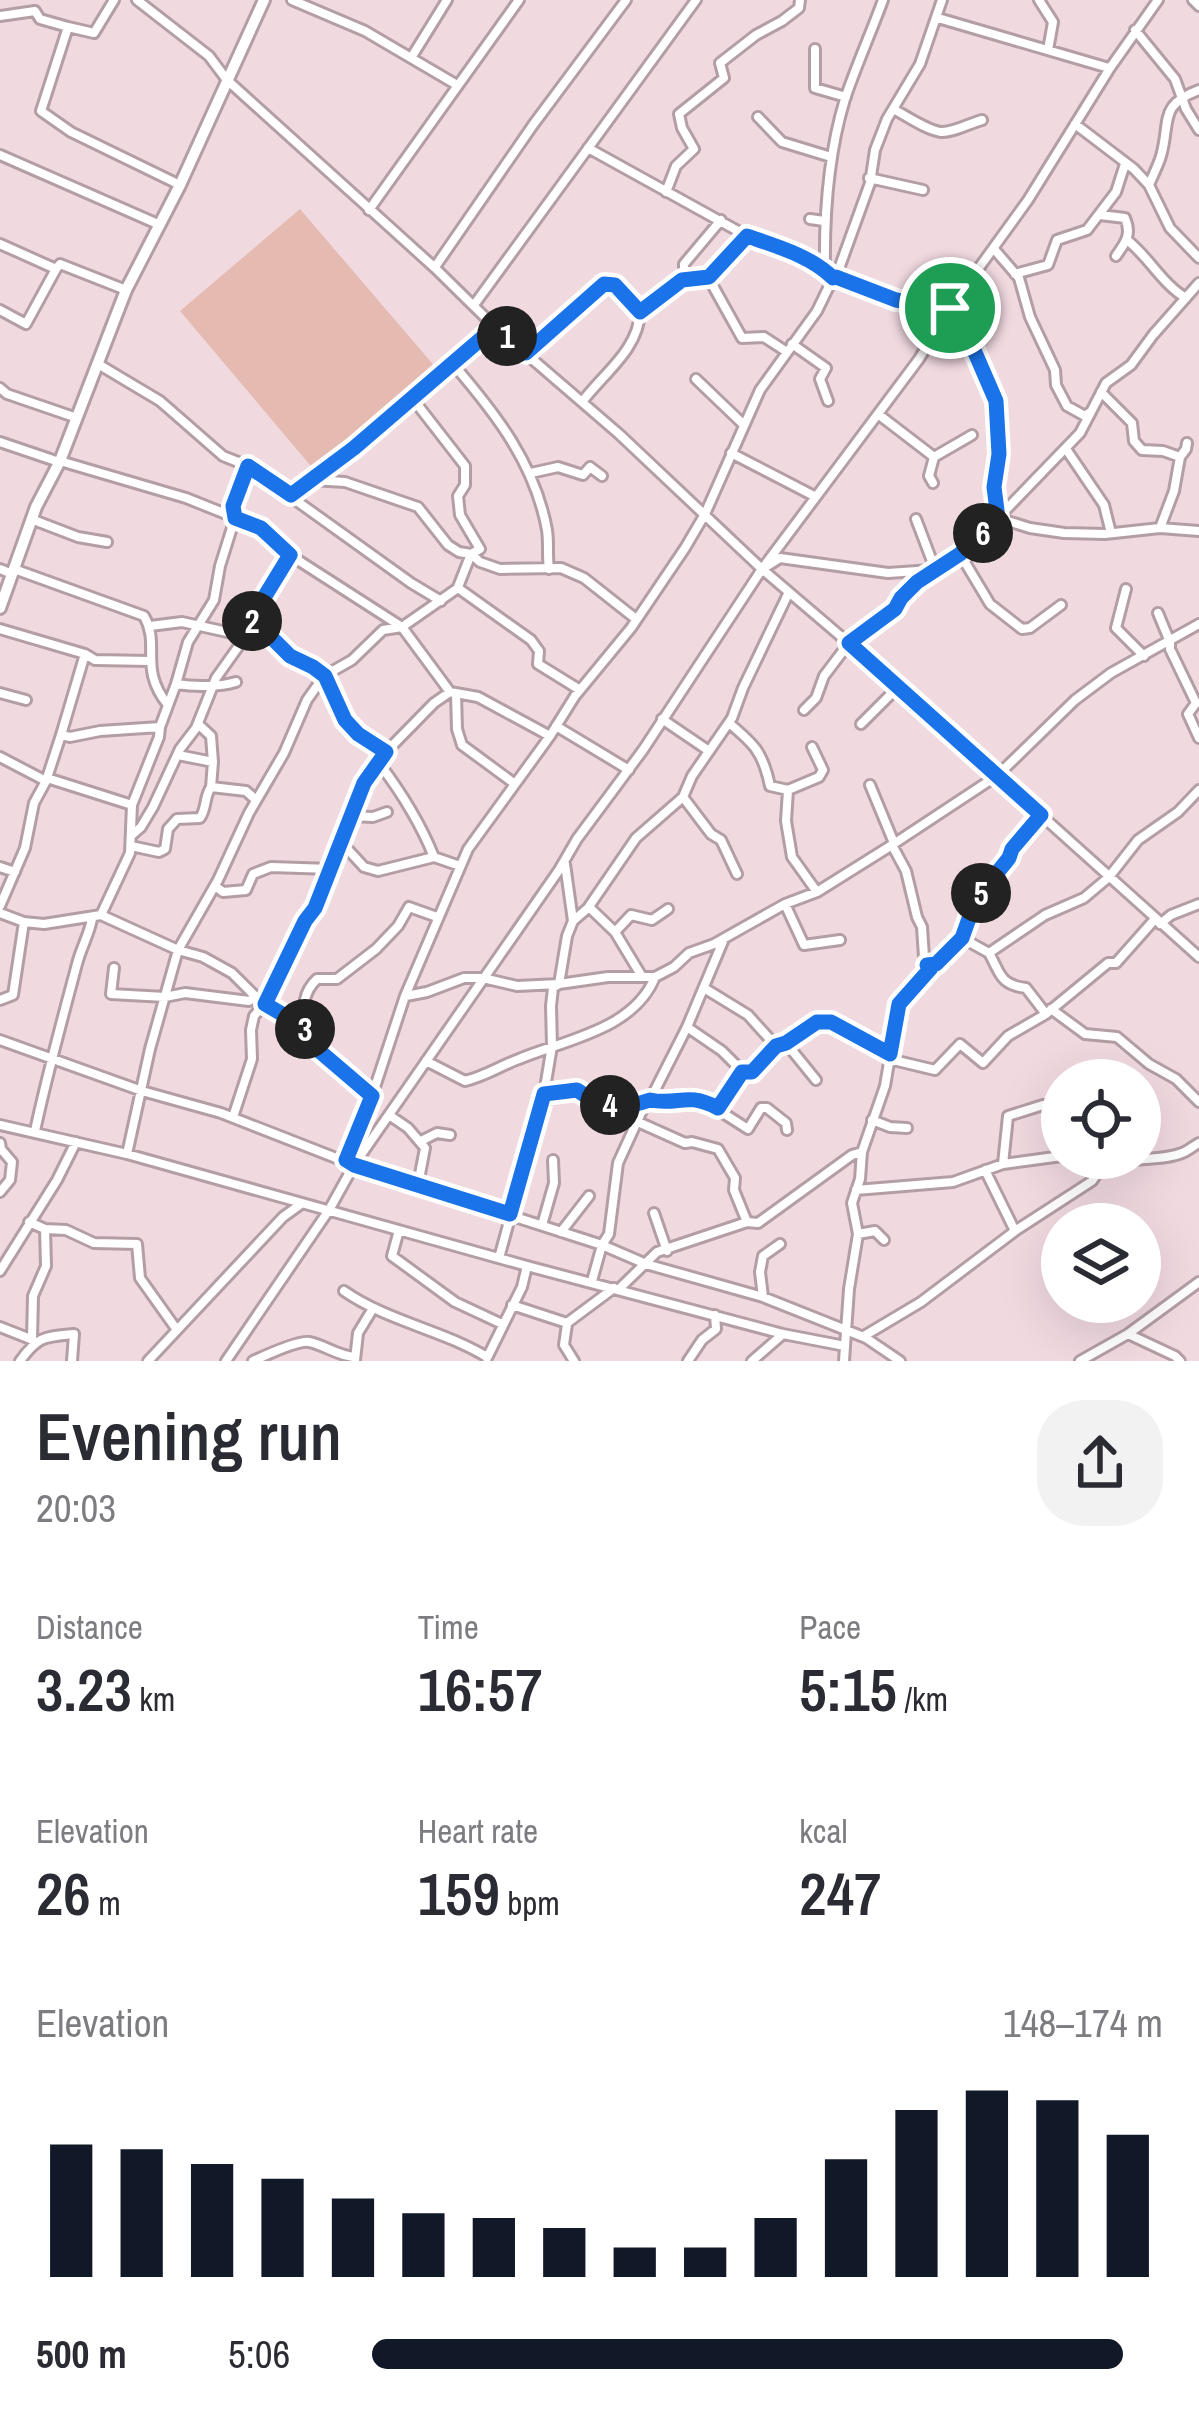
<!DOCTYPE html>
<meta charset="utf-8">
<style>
body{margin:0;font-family:"Archivo Narrow",sans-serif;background:#f2f2f3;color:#2b2b33;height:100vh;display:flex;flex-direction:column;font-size:45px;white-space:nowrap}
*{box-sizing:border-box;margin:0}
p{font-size:39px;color:#7c7c81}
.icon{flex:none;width:66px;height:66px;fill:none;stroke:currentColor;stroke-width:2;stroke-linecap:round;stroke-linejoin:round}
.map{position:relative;height:1361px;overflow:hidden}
.side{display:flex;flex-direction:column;background:#fff;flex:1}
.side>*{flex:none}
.fabs{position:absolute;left:1041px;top:1059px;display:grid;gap:24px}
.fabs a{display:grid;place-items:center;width:120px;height:120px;border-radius:50%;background:#fff;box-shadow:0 12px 48px #0002;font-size:60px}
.pin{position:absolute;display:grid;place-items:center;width:102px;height:102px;color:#fff;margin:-51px;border:6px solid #fff;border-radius:50%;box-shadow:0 3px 12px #0007}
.km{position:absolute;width:60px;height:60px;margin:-30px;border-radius:50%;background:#222;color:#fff;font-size:33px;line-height:60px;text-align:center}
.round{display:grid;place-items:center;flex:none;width:126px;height:126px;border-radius:48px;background:#f2f2f3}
.summary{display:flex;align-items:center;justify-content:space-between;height:204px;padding:0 36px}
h1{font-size:66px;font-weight:600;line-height:90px}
.stats{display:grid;grid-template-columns:repeat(3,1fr);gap:18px;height:204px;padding:12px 36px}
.stats div{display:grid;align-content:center}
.stats b{font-size:60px;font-weight:600}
.stats small{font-size:33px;font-weight:400}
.stats p{font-size:33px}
.chart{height:336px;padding:24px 36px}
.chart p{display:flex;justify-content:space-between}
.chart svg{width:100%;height:216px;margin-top:12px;stroke:#111827;stroke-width:6}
ul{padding:0 36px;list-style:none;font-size:39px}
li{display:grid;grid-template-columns:192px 144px 1fr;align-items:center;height:90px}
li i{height:30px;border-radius:15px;background:#111827}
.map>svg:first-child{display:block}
.green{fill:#e5bbb1}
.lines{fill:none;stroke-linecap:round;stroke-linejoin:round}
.minor-casing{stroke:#b49ea5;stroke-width:14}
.major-casing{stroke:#b49ea5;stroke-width:16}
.minor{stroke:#fff;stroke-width:8}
.major{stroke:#fff;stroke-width:10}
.route-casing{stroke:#fff;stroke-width:24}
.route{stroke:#1a73e8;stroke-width:15}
</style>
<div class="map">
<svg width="1199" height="1361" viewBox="0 0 1199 1361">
<rect width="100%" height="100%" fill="#f1d9e0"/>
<!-- green -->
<path class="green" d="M300 209 437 369 315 471 180 311Z"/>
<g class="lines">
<!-- minor casing -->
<g class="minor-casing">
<path id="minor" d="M114 0 94 33 68 27 41 111 71 132 180 185
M137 0 209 56 227 80 435 268 495 327 619 434 762 569 865 657 1199 957
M292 0 365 31 457 85
M1039 0 1053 22 1048 50
M1193 0 1199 6
M0 16 35 11 40 19 68 27
M938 18 1109 68
M1135 30 1175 79 1186 109 1199 130
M815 49V88L846 97
M411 58 447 0
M1199 90C1158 105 1171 121 1161 156 1158 166 1153 175 1149 185L1170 228 1199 258
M893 109C907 116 926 130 941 132 953 133 970 123 982 120
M758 117 782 142 831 157
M1075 124 1134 169 1149 185
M588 148 747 236 794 253 825 270 833 278
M0 155 160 225
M869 178 923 190
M666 192 676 166 694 149 682 128 679 114 724 78 720 63 756 35 782 21 799 8 800 0
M369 210 519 0
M1100 215 1125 218C1132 234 1126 242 1116 256
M810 219 824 221
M747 236 708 277 742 338 764 337 787 352
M1127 240C1149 257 1162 284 1186 298
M0 244 56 269 60 264 126 290
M994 249 1019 278 1030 317 1055 370 1056 385 1067 406 1085 416 1089 413
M435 267 533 125 626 0
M825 270C824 212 828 155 845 99 856 66 871 33 883 0
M1015 274 1048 265 1057 240 1087 230 1116 192 1125 164
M836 277 870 183 875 150 887 119 920 64 942 0
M684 280V264L721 220
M474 305 696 0
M0 310 26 324 56 269
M792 344 826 368 820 379 828 401
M526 353 604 284 615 285 640 312 682 280 708 277
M98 364 160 401 223 456 248 466 411 583 441 601
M453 364C496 414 535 464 547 530 549 543 547 556 549 569
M696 379 744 425
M0 388 7 394 77 418
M1101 392 1132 423 1134 441 1142 450 1163 451 1180 457 1174 491 1160 528
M413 399 465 466V485L458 496 460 515 480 549 471 554 458 587
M582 402C603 374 639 349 640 312
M878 414 934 457 972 435
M0 442 59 462
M1066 449 1104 505 1111 533
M731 453 816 497
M1180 457 1186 449 1187 443
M60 461 186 498 261 528 290 555 402 627 450 692
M531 473 558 467 583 475 590 467 602 476
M312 480 345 482 418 507 448 545 459 552 471 554 480 562 500 569 561 568 584 578 636 619
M933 483 929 476 934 457
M291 495 354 448 495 327
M998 518 1030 528 1064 533 1105 534 1160 528 1199 531
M31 519 78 537 107 542
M916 519 935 569
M960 554 990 604 1022 629 1030 628 1061 605
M769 565 780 558 888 573 932 570 960 554 998 518 1080 433 1106 383 1131 365 1153 335 1199 283
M0 569 12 574
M14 569 144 616C161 646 138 668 168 705
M1126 589 1116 628 1144 656
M1158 613 1170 642V649L1196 703 1188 714 1199 738
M150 626 182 622 236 634 261 632 272 638 290 656 313 666 324 676 345 720 358 734 386 752
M0 629 85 654 95 660 150 661
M176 684C195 687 219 687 236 682
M0 693 26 700
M456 694 457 729 462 745 515 784
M804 710 816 698 824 676 849 643 894 609 901 598 930 572
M662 719 709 751
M729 723C754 744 763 752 770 786L788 790 786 821 792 857 817 892
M861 724 898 687
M556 726 629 770
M61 735 70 737 100 731 160 727
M178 755 213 762 211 736 198 724
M0 757 46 781
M379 763C401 792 420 822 434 857L460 866
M47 778 132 805
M870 785 894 843
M211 787 213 762
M788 790 819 777 823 770 812 747
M683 797 711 834 721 840 737 874
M351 816 373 817 387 812
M132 835 141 827 153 807 180 749 196 728 216 678 248 633 254 614 290 555
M341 842 364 867 378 871 434 857
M131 846 159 852 165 849 168 829 177 819 200 818C207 808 204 797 211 787L246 791 256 800
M0 867 15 872
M215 886 223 892 246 890 253 874 271 867 330 869
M785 904 804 945 840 940
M0 906 25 848 34 803 46 781 61 735 85 654
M589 907 615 932 641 975
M0 913 24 922 44 924 101 915 178 950 203 957 232 973 260 1001 304 1027 318 1049 372 1096
M101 915 130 853 132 805 159 737 160 727 176 684 188 642 214 600 220 566 235 518 233 506 248 466
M573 921 588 908 636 838 683 797 692 776 732 718 743 688 789 592
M1160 924 1171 915 1199 904
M615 932 631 915 652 920 668 909
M962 938 989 953 1045 915 1084 898 1109 877 1138 840 1178 812 1199 790
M989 953C1000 972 999 985 1026 988L1046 1014
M929 965H936L962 938 977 899 1009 858 1012 849 1041 815
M114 968 111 994 165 997 185 993 249 1001 255 997
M704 988 748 1015 776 1046
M406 996 427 992 464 978H483L517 986 559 984 608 977H655
M0 1000 13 995 24 922
M1051 1009 1085 1034 1117 1037 1149 1064 1176 1079 1199 1102
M304 1025C303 1007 303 992 317 979H337L376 949 398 926 409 907 437 917
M687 1027 722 1051 743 1072
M0 1040 142 1091 221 1113 354 1165 602 1245 646 1264 763 1297 866 1338 900 1361
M786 1043 816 1080
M889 1059 935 1070 960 1044 983 1063 1008 1036 1046 1014 1108 963H1116L1155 919
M426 1061 465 1081C485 1076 500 1066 519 1059 564 1040 634 1030 655 977L674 967 689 953 714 944 785 904 817 892 892 845 998 775 1075 700 1111 673 1199 624
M544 1094 577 1090C605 1110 613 1103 645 1104
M650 1100 662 1102 701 1099 748 1129 761 1108H767L786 1123 787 1130
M718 1108 743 1072H753L776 1046 786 1043 817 1021 831 1022 889 1054
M389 1115 408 1128 425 1148 420 1174 410 1182
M233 1117 252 1059 251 1030 254 1016 265 1003 305 921 315 908 365 783 386 752 434 703 450 692 478 697 550 736
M872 1120 890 1127 907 1128
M638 1122 685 1143 692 1142 718 1149 735 1178 734 1190 747 1222
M0 1125 127 1154 527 1266 783 1334 845 1346
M35 1131C47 1075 62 1020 77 964 81 948 89 935 92 919
M421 1141 437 1133 450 1135
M0 1143 1 1149 12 1162 10 1180 0 1192
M127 1154 150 1049 178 950 218 880 249 813 284 753 307 700 324 676 352 660 383 630 402 627 458 588 531 640 539 651 538 664 580 690
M1072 1158 1096 1165 1098 1170
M346 1159 372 1096 405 996 468 849 550 736 575 696 631 628 685 548 705 514 760 390 817 311 833 278 836 277 897 300 964 311 971 341 996 401 999 454 994 487 998 518
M1003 1164 1008 1116 1043 1105 1062 1107
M985 1170 1015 1231
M856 1190 953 1182 1003 1164 1062 1156
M654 1213 667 1251
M29 1222 45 1229 66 1230 94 1243 137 1244 140 1278 177 1330
M542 1225 554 1183 553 1160
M399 1230 392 1256 455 1302 502 1324
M561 1232 589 1196
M858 1234 875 1231 884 1240
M499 1258 544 1094 552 1046 551 1006 553 988 559 984 567 936 573 921 565 864
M0 1271 57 1180 76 1142
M592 1281 602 1245 609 1234 618 1163 645 1104 650 1100 687 1027 724 939
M619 1289 657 1252 747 1222 758 1223 852 1155 862 1152
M344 1291C389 1322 440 1329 487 1357
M763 1297 760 1272 763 1256 780 1244
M512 1305 567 1323 614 1288
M567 1324 564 1345 574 1361
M0 1327 33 1340
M1128 1334 1175 1356 1180 1361
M864 1336 921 1302 1015 1231 1092 1181C1110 1150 1153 1165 1182 1153 1188 1151 1193 1146 1199 1143
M32 1339 33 1296 46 1266 45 1229
M487 1358 522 1287 527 1266
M355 1360 358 1333 372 1310
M20 1361C38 1336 44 1337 74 1334L72 1361
M148 1361 283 1217 301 1204
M226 1361 329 1210 354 1165 559 870 577 839 643 750 762 569 919 359 950 308 1028 200 1110 68 1158 0
M253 1361C264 1356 298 1340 309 1342 325 1345 337 1356 355 1357
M688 1361 702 1340 716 1329 715 1315
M752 1361 783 1334
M844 1361 849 1289 858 1234 852 1203 860 1179 862 1152 885 1086 899 1004 931 968 924 957 922 927 917 917 906 871 892 845
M1080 1361 1128 1334 1199 1282"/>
</g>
<!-- major casing -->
<g class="major-casing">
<path id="major" d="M0 608 36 507 60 461 126 290 180 185 264 0"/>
</g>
<!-- minor -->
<use href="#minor" class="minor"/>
<!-- major -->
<use href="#major" class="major"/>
</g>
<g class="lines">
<!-- route casing -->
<g class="route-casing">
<path id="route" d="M747 236C776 246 811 256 833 278L836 277 896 300 964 311 970 341 996 401 999 454 994 487 998 518 960 554 917 582 901 598 895 609 849 643 1041 815 1012 849 1009 858 976 899 962 938 936 964 927 965 931 968 899 1004 890 1054 831 1022H817L786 1043 776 1046 752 1072H742L718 1108C685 1091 680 1106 650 1100 625 1109 599 1107 577 1090L544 1094 510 1214 354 1165 346 1160 372 1096 317 1049 304 1027 265 1004 305 921 315 908 364 783 386 752 358 734 345 720 325 676 313 667 290 656 272 638 261 632 248 633 254 614 290 555 261 528 235 518 233 506 248 466 291 495 354 448 496 326 526 353 604 284 615 285 640 312 682 280 709 277Z"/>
</g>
<!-- route -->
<use href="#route" class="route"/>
</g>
</svg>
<div class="fabs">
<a><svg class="icon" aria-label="locate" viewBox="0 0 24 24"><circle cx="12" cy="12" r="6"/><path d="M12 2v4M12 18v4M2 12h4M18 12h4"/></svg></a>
<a><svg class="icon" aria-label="layers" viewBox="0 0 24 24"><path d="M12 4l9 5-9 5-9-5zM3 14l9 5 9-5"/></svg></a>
</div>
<div class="pin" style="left:950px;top:308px;background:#1e9e55"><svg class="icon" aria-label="arrive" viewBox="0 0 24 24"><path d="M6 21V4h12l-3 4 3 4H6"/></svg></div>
<b class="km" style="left:507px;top:336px">1</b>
<b class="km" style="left:252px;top:621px">2</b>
<b class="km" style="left:305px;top:1029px">3</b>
<b class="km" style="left:610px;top:1105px">4</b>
<b class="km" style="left:981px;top:893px">5</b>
<b class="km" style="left:983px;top:533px">6</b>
</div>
<section class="side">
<div class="summary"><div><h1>Evening run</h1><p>20:03</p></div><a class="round"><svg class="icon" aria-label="share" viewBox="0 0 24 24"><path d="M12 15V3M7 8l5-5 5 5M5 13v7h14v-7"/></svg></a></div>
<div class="stats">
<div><p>Distance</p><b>3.23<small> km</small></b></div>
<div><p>Time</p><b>16:57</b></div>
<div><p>Pace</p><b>5:15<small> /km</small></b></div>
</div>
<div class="stats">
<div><p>Elevation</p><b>26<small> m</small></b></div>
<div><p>Heart rate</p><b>159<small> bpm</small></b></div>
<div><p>kcal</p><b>247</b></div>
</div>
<div class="chart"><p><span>Elevation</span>148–174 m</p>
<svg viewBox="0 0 160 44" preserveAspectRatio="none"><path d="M5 44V17M15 44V18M25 44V21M35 44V24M45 44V28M55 44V31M65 44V32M75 44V34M85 44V38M95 44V38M105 44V32M115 44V20M125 44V10M135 44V6M145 44V8M155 44V15"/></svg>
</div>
<ul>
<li><b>500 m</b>5:06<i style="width:95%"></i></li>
</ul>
</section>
